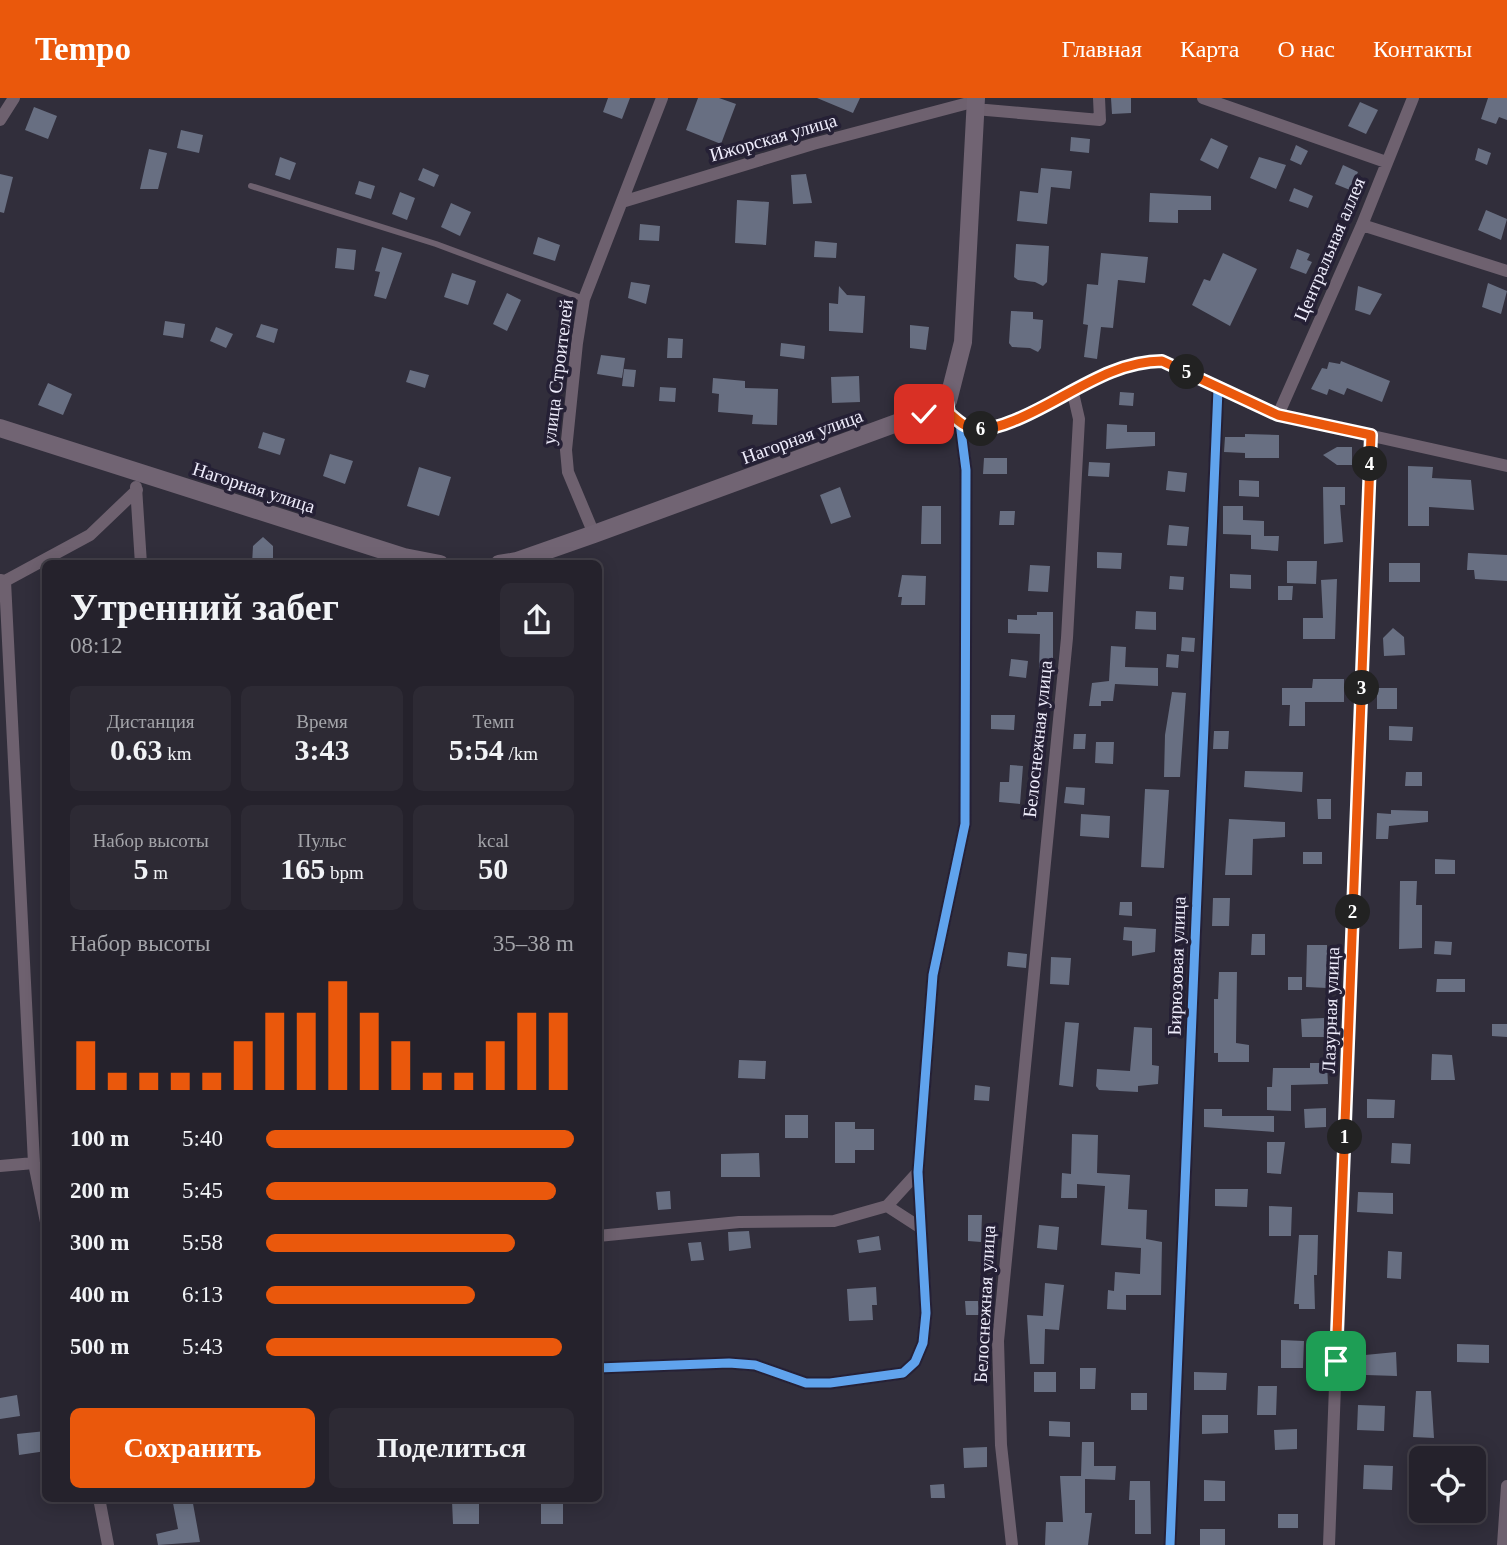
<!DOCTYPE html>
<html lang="ru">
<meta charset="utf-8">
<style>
body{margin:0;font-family:"Times New Roman",serif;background:#2d2a34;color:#f1f3f6;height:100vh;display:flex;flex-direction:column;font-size:26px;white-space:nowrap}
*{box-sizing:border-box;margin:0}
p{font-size:23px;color:#a3a4a9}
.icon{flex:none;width:38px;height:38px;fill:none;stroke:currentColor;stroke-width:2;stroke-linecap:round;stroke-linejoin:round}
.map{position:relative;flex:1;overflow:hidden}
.drawer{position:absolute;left:42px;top:462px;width:560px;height:942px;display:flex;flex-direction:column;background:#25222c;border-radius:10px;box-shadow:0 4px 18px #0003,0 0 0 2px #423f48}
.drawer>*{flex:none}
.buttons{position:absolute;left:1409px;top:1348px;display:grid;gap:14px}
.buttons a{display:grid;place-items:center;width:77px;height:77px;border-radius:10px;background:#25222c;box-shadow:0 4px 18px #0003,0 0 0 2px #423f48;font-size:35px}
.pin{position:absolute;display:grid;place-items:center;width:60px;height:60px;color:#fff;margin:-30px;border-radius:14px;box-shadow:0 4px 10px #0006}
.km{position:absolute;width:35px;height:35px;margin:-18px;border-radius:50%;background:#222;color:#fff;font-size:19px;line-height:35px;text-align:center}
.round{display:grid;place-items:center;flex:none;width:74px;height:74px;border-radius:10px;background:#2d2a34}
.head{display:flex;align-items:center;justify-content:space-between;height:119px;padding:0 28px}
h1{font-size:38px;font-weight:800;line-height:52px}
.figures{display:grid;grid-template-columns:repeat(3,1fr);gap:10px;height:119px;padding:7px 28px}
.figures div{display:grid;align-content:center;border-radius:10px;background:#2d2a34;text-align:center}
.figures b{font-size:30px;font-weight:800}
.figures small{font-size:19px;font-weight:400}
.figures p{font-size:19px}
.chart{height:196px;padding:14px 28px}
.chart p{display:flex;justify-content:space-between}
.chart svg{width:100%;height:126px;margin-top:7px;stroke:#ea580c;stroke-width:6}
.primary-button{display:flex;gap:14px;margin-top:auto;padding:14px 28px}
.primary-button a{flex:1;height:80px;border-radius:10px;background:#ea580c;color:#fff;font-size:28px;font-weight:800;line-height:80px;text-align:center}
.primary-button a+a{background:#2d2a34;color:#f1f3f6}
ul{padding:0 28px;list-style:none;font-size:23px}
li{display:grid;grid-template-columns:112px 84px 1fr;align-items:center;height:52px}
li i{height:18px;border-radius:9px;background:#ea580c}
header{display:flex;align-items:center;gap:42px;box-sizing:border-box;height:98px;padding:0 35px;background:#ea580c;color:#fff}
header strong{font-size:33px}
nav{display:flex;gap:38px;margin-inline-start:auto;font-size:24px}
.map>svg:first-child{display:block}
.building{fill:#686f82}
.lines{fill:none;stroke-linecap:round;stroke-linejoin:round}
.lane{stroke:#6e616f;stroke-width:6}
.street{stroke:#6e616f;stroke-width:12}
.secondary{stroke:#716473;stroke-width:18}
.cycleway-casing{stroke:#252035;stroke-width:13}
.cycleway{stroke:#60a3ed;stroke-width:9}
.route-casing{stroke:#fff;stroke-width:14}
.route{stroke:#ea580c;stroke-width:9}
.labels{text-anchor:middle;stroke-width:7;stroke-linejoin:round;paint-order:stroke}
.street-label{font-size:19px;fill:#eeecfb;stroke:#252035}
</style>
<header>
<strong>Tempo</strong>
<nav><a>Главная</a><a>Карта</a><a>О нас</a><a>Контакты</a></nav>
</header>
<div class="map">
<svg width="1507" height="1447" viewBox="0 0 1507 1447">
<rect width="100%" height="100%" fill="#312e3b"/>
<!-- building -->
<path class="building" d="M608 0H630L622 21 603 14Z
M698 0H719L736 6 721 46 686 32Z
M817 0H860L853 15Z
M1111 0H1131V15L1112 16Z
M1488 0H1507V22L1499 19 1496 26 1481 21Z
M1360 4 1378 12 1366 36 1348 28Z
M34 9 57 18 48 41 25 32Z
M181 32 203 37 199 55 177 50Z
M1071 39 1090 41 1089 55 1070 53Z
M1211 40 1228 48 1218 71 1200 62Z
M1296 47 1308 53 1301 67 1290 62Z
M1478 50 1491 55 1487 67 1475 62Z
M149 51 167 55 158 91H140Z
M280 59 296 65 290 82 275 77Z
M1259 59 1286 67 1276 91 1250 80Z
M1343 67 1358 74 1350 92 1335 86Z
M423 70 439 77 434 89 418 82Z
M1041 70 1072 73 1070 91 1051 89 1047 126 1017 123 1020 93 1038 95Z
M0 76 13 79 4 115 0 114Z
M806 76 812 105 793 106 791 77Z
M359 83 375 88 371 101 355 96Z
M1294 90 1313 98 1308 110 1289 103Z
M400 94 415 100 407 122 392 116Z
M1150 95 1211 98V112H1178V125L1149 124Z
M737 102 769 104 766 147 735 145Z
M451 105 471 114 460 138 441 129Z
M1486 112 1507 121 1501 142 1478 132Z
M640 126 660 128 659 143 639 142Z
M538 139 560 147 555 163 533 156Z
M815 143 837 145 836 160 814 159Z
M1016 146 1049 148 1047 184 1043 188 1035 184 1018 182 1014 179Z
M382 149 402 155 386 201 374 198 380 174 375 173Z
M337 150 356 152 354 172 335 170Z
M1297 151 1310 156 1307 162 1312 164 1306 176 1290 170Z
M1101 155 1148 159 1145 185 1118 182 1113 230 1101 229 1097 261 1084 259 1088 227 1083 226 1087 186 1098 187Z
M1223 155 1257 171 1230 228 1192 207 1204 181 1210 183Z
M452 175 476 183 468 207 444 199Z
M631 184 650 187 646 206 628 200Z
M1488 185 1507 193 1501 216 1482 209Z
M839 188 847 197 865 198 863 235 829 233V205L838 206Z
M1358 188 1382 196 1370 217 1355 212Z
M507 195 521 202 507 233 493 226Z
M1011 213 1033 214V221L1043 222 1041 250 1038 254 1030 250 1012 249 1009 245Z
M165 223 185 226 183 240 163 237Z
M261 226 278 231 274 245 256 239Z
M910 227 929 229 926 252 910 250Z
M216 229 233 236 226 250 210 243Z
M668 240 683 241 682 260H667Z
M781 245 805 248 804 261 780 258Z
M601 257 625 260 622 280 597 276Z
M1341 263 1390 283 1382 304 1347 290 1344 297 1329 291 1327 297 1311 291 1322 270 1327 271 1329 264 1340 266Z
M624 271 636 272 634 289 622 288Z
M410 272 429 277 425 290 406 284Z
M859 278 860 304 832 305 831 279Z
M713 280 745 283V290L778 291 777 327 752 326 753 317 718 314 719 296 712 295Z
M48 285 72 296 63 317 38 307Z
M660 289 676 290 675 304 659 303Z
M1120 294 1134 295 1133 308 1119 307Z
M1107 326 1127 327V334H1155V348L1106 351Z
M263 334 285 341 280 357 258 350Z
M1245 336 1279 337V360H1245V355L1224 354 1225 339H1245Z
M1337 349H1352V367H1337L1323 357Z
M330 356 353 363 345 386 323 378Z
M984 360H1007V376H983Z
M1089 364 1110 365 1109 379 1088 378Z
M1408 368 1433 369 1432 380 1471 382 1474 412 1429 409V428H1408Z
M419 369 451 379 439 418 407 408Z
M1168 373 1187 375 1185 394 1166 392Z
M1239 382 1259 383V399L1239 398Z
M840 389 851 419 831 426 820 397Z
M1323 389H1345V407H1340L1343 444 1324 446Z
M922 408H941V446H921Z
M1223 408H1243V422L1264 423V438H1279L1278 453 1251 451V437L1223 436Z
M1000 413H1015L1014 427H999Z
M1169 427 1189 429 1187 448 1167 447Z
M263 439 273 448V466H252L253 448Z
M1097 454 1122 455 1121 471 1097 470Z
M1468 455 1507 457V483L1475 481 1474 472H1467Z
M1287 463H1317L1316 486 1287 485Z
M1389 465H1420V484H1389Z
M1030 467 1050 468 1048 494 1028 493Z
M1230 476 1251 477V491L1230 490Z
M902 477 926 478 925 507H901L902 499H898Z
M1170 478 1184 479 1183 492 1169 491Z
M1337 481 1335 541H1303V520H1323L1321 482Z
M1278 488H1293L1292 502H1278Z
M1136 513 1156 514V532L1135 531Z
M1037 514H1053V560H1050V571H1039L1040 536 1008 535V521L1017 522V517H1037Z
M1393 530 1404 539 1405 557 1384 558 1383 540Z
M1182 539 1195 540 1194 554 1181 553Z
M1111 548 1126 549 1125 569 1158 570V588L1115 586 1113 603H1101V608H1089L1092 585 1109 583Z
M1167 556 1179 557 1178 570 1166 569Z
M1011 561 1028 563 1026 580 1009 578Z
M1313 581H1344V604H1305V628H1289L1290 607H1282V590H1312Z
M1377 590H1397V611H1377Z
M1172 594 1186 595 1180 679H1164L1165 637Z
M991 617H1015L1014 632 991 631Z
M1389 628 1413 629 1412 643 1389 642Z
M1214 633H1229L1228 651H1213Z
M1074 636H1086L1085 651H1073Z
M1096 644H1114L1113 666 1095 665Z
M1010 667 1023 668 1020 706 999 704 1000 684H1009Z
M1245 673 1303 674 1302 694 1244 689Z
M1406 674H1422V688H1405Z
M1066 689 1085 690 1084 707 1064 705Z
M1145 691 1169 692 1164 770 1141 769Z
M1317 701H1331V721H1318Z
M1391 712 1428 713V724L1389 728 1388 741H1376L1377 715 1391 716Z
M1081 716 1110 718 1109 740 1080 738Z
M1229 721 1285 724V739L1253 741 1252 777H1225Z
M1303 754H1322V766H1303Z
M1435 761 1455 762V776H1435Z
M1400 783H1417L1416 807H1422V850L1399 851Z
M1213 800H1230L1229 828H1212Z
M1120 804H1132V818L1119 817Z
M1124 829 1156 831 1155 854 1132 858V843L1123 842Z
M1252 836H1265V857H1251Z
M1435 843 1452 844 1451 857 1434 856Z
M1307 847H1327V890L1306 889Z
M1008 854 1027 856 1026 870 1007 868Z
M1051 859 1071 860 1069 887 1050 886Z
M1219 874H1237L1236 945 1249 947V964H1218V955H1214V901H1218Z
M1288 879H1302V892H1288Z
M1437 881H1465V894H1436Z
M1324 920V939H1302L1301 921Z
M1065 924 1079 925 1073 989 1059 987Z
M1492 926H1507V939L1492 938Z
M1134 929 1152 930V967L1159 968 1158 986 1138 988V994L1099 992 1096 988 1097 971 1130 973Z
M1432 956 1452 957 1455 982H1431Z
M739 962 766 963 765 981 738 980Z
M1310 965H1327L1328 986 1291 987V1013L1267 1012V989H1272L1273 970H1310Z
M975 987 990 989 989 1003 974 1002Z
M1367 1001 1395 1002 1394 1020H1367Z
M1326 1010V1029L1305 1030 1304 1011Z
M1204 1011H1222V1018H1274V1034L1204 1029Z
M785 1017H808V1040H785Z
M835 1024H855V1031H874V1052H855V1065H835Z
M1072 1036 1098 1037 1097 1075 1130 1077 1128 1111 1147 1112 1146 1141 1162 1144 1161 1197H1126V1212L1107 1211 1108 1192 1114 1193 1115 1174 1140 1176 1141 1150 1101 1147 1105 1088 1077 1086V1100H1061L1062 1075 1071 1076Z
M1267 1044H1285L1281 1076 1267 1075Z
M1392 1045 1411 1046 1410 1066 1391 1065Z
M759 1055 760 1079H721V1056Z
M1215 1091H1248L1247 1109 1215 1108Z
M670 1093 671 1111 658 1112 656 1094Z
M1358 1094 1393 1095V1116L1357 1114Z
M1269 1108 1292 1109 1291 1138H1269Z
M968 1117H982L981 1144 968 1143Z
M1039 1127 1059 1129 1057 1152 1037 1150Z
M749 1133 751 1150 729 1153 728 1134Z
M1299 1137H1318L1317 1177H1314L1315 1211H1299V1206H1294Z
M879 1138 881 1152 859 1155 857 1142Z
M701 1144 704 1162 691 1163 688 1145Z
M1388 1153 1402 1154 1401 1181 1387 1180Z
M1045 1185 1064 1187 1059 1232 1045 1231 1044 1266H1030L1027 1217 1043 1218Z
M876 1189 877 1207H872L873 1222 849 1223 847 1191Z
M965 1203H978L979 1217H966Z
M1281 1242 1304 1243 1303 1270H1281Z
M1457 1246 1489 1247V1265L1457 1264Z
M1396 1254 1397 1278 1366 1277 1365 1257Z
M1080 1270H1096L1095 1291H1080Z
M1034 1274H1056V1294H1034Z
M1194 1274 1227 1275 1226 1292H1194Z
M1258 1288H1277L1276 1317H1257Z
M1416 1293H1431L1434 1340 1413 1339Z
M1131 1295H1147V1312H1131Z
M17 1297 20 1318 0 1321V1300Z
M1358 1307 1385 1308 1384 1333 1357 1332Z
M1202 1317H1228V1335L1202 1336Z
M1049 1323 1070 1324V1339L1049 1338Z
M1297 1331V1351L1275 1352 1274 1332Z
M46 1333V1353L19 1357 17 1336Z
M1082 1344H1094V1368H1116L1115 1382 1085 1381V1415H1092L1088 1447H1045L1046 1424H1063L1060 1378H1081Z
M987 1349V1369L964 1370 963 1350Z
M1364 1367 1393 1368 1392 1392 1363 1391Z
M1204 1382 1225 1383V1403H1204Z
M1130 1383H1150L1151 1436H1135V1402H1129Z
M944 1386 945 1400H931L930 1387Z
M172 1400H192L200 1444 158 1447 156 1436 178 1431Z
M541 1400H563V1426H541Z
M479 1402V1426H453L452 1403Z
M1278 1416H1298V1430H1278Z
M1200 1431H1225V1447H1200Z"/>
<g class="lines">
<!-- lane -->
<path class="lane" d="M251 88 436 146 584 201"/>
<!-- street -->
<path class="street" d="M1203 0 1386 64
M975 11 1100 22 1099 0
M0 22 14 0
M622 104 813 46 976 3
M1362 127 1507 173
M948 303 949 315C957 322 965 330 976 331 989 332 1001 327 1013 323 1062 304 1108 263 1162 263L1278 317 1507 368
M1278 317 1362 127 1413 0
M136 389 141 466
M594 436 568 374 566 352 577 245 584 201 662 0
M0 482 5 483 90 437 137 392
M5 483 34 1065 46 1124
M0 1068 34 1065
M887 1108 918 1074
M598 1138 739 1124 834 1123 887 1108 921 1130
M598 1270 729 1265 755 1267 806 1285H830L903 1275 915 1264 923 1245 926 1215 918 1074 933 877 965 726 966 372 960 325
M99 1400 108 1447
M1012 1447 1001 1347 998 1243 1067 540 1079 321 1073 295
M1170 1447 1218 291
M1329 1447 1371 336
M1503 1447 1507 1388"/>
<!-- secondary -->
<path class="secondary" d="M0 330 404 459 440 466
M499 466 517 463 594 436 924 315 948 303 963 244 976 0"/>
<!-- cycleway casing -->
<g class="cycleway-casing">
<path id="cycleway" d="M598 1270 729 1265 755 1267 806 1285H830L903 1275 915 1264 923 1245 926 1215 918 1074 933 877 965 726 966 372 960 325
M1170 1447 1218 291"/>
</g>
<!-- cycleway -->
<use href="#cycleway" class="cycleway"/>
</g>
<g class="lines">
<!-- route casing -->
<g class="route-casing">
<path id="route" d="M924 316 947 303 949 315C957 322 965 330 976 331 989 332 1001 328 1013 323 1062 304 1108 263 1162 263L1278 317 1371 337 1336 1263"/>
</g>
<!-- route -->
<use href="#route" class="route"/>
</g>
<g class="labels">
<!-- street labels -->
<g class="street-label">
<text transform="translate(773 39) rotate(-16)" y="7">Ижорская улица</text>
<text transform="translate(1329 151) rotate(-67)" y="7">Центральная аллея</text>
<text transform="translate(557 274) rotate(-83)" y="7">улица Строителей</text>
<text transform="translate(802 338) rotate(-20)" y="7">Нагорная улица</text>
<text transform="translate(254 389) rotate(18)" y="7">Нагорная улица</text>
<text transform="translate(1037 641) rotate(-84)" y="7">Белоснежная улица</text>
<text transform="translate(1176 868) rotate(-88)" y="7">Бирюзовая улица</text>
<text transform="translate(1330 912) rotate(-88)" y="7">Лазурная улица</text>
<text transform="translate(984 1206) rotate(-87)" y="7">Белоснежная улица</text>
</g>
</g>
</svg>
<div class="buttons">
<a><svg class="icon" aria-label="locate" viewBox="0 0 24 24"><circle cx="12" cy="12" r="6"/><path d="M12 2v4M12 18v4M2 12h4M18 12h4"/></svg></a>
</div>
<div class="pin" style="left:1336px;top:1263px;background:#1e9e55"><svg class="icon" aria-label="arrive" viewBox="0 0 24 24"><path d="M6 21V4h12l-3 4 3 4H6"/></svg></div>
<div class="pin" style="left:924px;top:316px;background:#d93025"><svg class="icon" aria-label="check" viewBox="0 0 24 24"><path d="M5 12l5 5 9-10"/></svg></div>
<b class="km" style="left:1345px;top:1039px">1</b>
<b class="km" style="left:1353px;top:814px">2</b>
<b class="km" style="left:1362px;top:590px">3</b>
<b class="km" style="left:1370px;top:366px">4</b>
<b class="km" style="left:1187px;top:274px">5</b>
<b class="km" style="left:981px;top:331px">6</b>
<section class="drawer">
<div class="head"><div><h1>Утренний забег</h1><p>08:12</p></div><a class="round"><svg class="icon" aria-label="share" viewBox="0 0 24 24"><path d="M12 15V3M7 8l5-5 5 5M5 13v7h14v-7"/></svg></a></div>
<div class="figures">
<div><p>Дистанция</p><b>0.63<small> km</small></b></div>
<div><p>Время</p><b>3:43</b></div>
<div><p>Темп</p><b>5:54<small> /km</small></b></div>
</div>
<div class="figures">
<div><p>Набор высоты</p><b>5<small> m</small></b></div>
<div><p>Пульс</p><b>165<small> bpm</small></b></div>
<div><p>kcal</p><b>50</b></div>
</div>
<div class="chart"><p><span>Набор высоты</span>35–38 m</p>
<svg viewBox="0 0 160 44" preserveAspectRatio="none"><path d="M5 44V27M15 44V38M25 44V38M35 44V38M45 44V38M55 44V27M65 44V17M75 44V17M85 44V6M95 44V17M105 44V27M115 44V38M125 44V38M135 44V27M145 44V17M155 44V17"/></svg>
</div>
<ul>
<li><b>100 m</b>5:40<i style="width:100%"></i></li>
<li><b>200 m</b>5:45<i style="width:94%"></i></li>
<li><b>300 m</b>5:58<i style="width:81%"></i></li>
<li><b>400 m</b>6:13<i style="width:68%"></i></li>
<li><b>500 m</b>5:43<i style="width:96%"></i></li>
</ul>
<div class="primary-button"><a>Сохранить</a><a>Поделиться</a></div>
</section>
</div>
